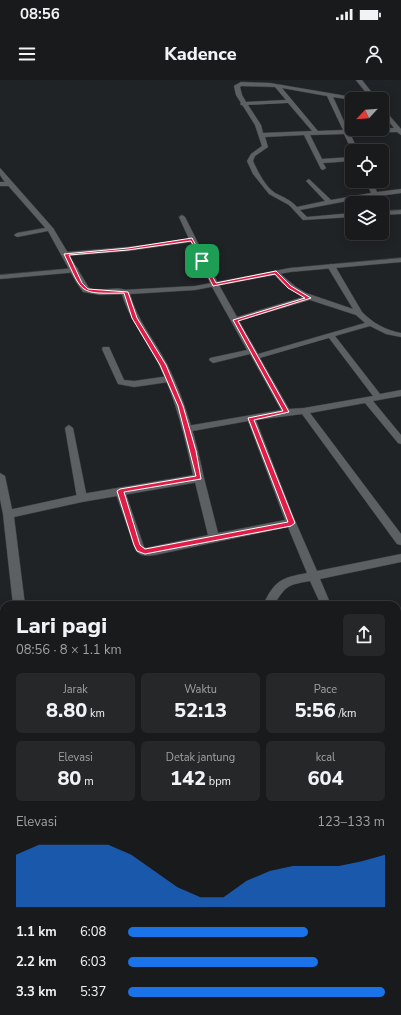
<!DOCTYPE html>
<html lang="id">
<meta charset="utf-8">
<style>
body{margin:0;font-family:"Nunito Sans",sans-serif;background:#252729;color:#f1f3f6;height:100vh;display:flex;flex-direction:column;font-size:15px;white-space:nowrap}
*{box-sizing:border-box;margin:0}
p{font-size:13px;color:#9fa1a3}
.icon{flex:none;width:22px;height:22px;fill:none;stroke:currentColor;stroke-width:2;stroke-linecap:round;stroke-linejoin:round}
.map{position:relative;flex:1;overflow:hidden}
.drawer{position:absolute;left:0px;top:521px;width:401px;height:414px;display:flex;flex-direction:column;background:#181a1c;border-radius:12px 12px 0 0;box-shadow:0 2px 10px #0003,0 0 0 1px #36383b}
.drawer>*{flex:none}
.needle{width:26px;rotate:244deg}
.controls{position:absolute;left:345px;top:12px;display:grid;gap:8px}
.controls a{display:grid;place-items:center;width:44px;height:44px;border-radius:6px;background:#181a1c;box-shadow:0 2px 10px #0003,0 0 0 1px #36383b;font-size:20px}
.pin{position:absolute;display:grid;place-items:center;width:34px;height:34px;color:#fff;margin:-17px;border-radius:8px;box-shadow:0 2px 6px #0006}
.round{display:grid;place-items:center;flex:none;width:42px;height:42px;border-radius:6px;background:#252729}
.headline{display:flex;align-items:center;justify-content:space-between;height:68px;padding:0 16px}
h1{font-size:22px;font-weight:800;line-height:30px}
.stats{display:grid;grid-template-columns:repeat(3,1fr);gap:6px;height:68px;padding:4px 16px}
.stats div{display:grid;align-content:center;border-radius:6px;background:#252729;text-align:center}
.stats b{font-size:20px;font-weight:800}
.stats small{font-size:11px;font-weight:400}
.stats p{font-size:11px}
.chart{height:112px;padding:8px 16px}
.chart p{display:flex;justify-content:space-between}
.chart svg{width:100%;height:72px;margin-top:4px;fill:#1a73e8;opacity:.7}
ul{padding:0 16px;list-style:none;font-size:13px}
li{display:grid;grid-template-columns:64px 48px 1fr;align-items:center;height:30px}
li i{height:10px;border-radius:5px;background:#1a73e8}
.status{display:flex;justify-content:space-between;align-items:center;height:28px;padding:0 20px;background:#181a1c;direction:ltr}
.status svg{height:11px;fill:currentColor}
header{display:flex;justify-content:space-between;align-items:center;height:52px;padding:0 16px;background:#181a1c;font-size:18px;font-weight:800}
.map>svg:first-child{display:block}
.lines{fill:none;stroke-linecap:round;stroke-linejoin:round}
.minor-casing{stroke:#3a3e40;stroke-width:1}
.tertiary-casing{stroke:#3a3e40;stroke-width:1}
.secondary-casing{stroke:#3a3e40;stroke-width:1}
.minor{fill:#5c6063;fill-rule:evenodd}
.tertiary{fill:#5c6063;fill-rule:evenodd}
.secondary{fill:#5c6063;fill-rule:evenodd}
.route{fill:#e11d48;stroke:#fff;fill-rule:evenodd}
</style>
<div class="status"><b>08:56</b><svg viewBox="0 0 49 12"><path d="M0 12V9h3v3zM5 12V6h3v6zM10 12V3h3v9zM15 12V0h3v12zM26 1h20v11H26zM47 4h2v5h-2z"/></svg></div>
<header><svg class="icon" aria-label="menu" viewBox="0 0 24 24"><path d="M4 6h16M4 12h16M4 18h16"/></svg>Kadence<svg class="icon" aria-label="person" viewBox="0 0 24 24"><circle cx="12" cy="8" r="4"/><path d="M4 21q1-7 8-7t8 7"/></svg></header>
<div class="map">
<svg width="401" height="935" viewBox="0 0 401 935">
<rect width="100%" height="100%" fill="#202326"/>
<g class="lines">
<!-- minor casing -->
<g class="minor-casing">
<path id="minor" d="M356 0H362L377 19H371Z
M241 2 270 3 358 18 359 19 352 20 333 17 348 50 394 48 382 33V27L401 49V55L397 52 350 53 358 71H352L344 54 310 55 322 79 352 77V81L323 83 326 88 323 90 321 89 304 55 265 57 268 67 255 76 253 81C258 92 265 106 275 113 283 117 291 120 297 127L325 121 307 102 306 101 309 99 331 120 371 113 366 101H372L377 112 401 109V113L379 116 382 123H376L373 116 300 130 307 137 352 133V137L303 140 289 125 269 114 253 94 247 81 251 74 262 66 255 45 243 26 240 24 241 23 236 15 234 6ZM242 6 275 7 286 20 246 22 242 15 240 7ZM282 8 327 16 343 50 318 51ZM288 23 312 51 263 53 261 45 248 25Z
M0 102H8L11 104 8 106H0Z
M401 130V134L382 135V131Z
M182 135 185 137 219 205 237 237 303 217 282 203 272 192 276 190 296 207 306 213 353 229 327 186 331 184 335 186 362 232C373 243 385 250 401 253V257L386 254 370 246 335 256 380 314 401 310V316L373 321 401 355V364L398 363 365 323 310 333 401 454V465L397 464 302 334 256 340 293 436 317 491 401 474V482L320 499 331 525H321L310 501C288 505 286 505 274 525H263C275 500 281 498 307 493L288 447 155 475C147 476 139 477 135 469L115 411 120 408 125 411 144 467 146 468 208 455 194 398 199 395 204 398 218 453 285 440 248 341 187 352 183 349 187 346 281 330 250 274 213 283 209 280 210 278 247 270 211 205 191 162 128 171 66 176 63 174 66 172 128 167 189 159 179 137ZM310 220 356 235 365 243 258 274 239 241ZM329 258 373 316 304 328 289 329 260 278Z
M51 147 54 149 53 150 17 157 14 155 17 153Z
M75 188H78V192L0 199V195Z
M103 267H109L110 269 124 300 134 301 169 296 173 299 169 302 134 307 118 304 102 269Z
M69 345 73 348 87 418 82 421 77 418 65 348Z
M0 393 5 396 13 434 8 438 3 434 0 419Z
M397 557H401V567H397Z
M397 686 401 688V707L397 705Z
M401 752V766L397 768V754Z
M397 793 401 795V813L397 811Z
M197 931H211L212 935H198Z
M342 931H357L358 935H343Z"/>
</g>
<!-- tertiary casing -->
<g class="tertiary-casing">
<path id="tertiary" d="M0 88 53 148 89 208C101 213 120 204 129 212L128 214 100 215 83 212 76 202 48 151 4 101 0 95Z"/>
</g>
<!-- secondary casing -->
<g class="secondary-casing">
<path id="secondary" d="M401 178V182L290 192 195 210 130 214C137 240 155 261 167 284 185 320 196 359 204 398L199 402 82 422 14 437 25 525H13L3 434 4 431 82 414 193 395C185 357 176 320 159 285 146 260 129 239 121 212L122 210 195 206 290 188Z
M4 732V749L0 751V734Z"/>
</g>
<!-- minor -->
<use href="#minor" class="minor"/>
<!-- tertiary -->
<use href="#tertiary" class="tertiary"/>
<!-- secondary -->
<use href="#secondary" class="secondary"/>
</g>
<!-- route -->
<path class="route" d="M192 158 216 203 276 191 291 206 311 218 238 241 289 332 254 340 295 443 291 446 145 474 137 471 134 465 117 411 120 409 196 396 178 326 160 285 132 238 124 213C78 214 83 214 64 174L128 168ZM191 161 213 206 275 194 288 208 305 218 233 240 283 331 248 338 288 442 145 469 140 465 124 412 201 399 196 371 183 326 166 285 137 238 128 212 88 209 82 203 69 175 128 170Z"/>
</svg>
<div class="controls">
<a><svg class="needle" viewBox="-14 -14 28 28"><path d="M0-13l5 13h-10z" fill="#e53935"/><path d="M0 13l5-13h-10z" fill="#9fa1a3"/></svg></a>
<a><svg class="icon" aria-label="locate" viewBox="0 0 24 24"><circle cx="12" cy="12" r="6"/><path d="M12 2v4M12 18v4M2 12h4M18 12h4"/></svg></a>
<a><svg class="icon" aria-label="layers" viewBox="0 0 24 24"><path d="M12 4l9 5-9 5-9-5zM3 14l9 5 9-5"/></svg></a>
</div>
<div class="pin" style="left:202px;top:181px;background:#1e9e55"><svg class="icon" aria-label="arrive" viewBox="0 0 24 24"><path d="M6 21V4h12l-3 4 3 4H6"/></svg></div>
<section class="drawer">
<div class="headline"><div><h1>Lari pagi</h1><p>08:56 · 8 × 1.1 km</p></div><a class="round"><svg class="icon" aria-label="share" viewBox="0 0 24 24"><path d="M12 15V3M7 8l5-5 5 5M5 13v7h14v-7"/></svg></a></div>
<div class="stats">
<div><p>Jarak</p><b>8.80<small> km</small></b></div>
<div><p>Waktu</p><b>52:13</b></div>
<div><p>Pace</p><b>5:56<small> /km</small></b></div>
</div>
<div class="stats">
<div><p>Elevasi</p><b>80<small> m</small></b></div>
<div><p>Detak jantung</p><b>142<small> bpm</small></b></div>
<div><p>kcal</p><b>604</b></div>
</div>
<div class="chart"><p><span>Elevasi</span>123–133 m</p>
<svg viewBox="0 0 160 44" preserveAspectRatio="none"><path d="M0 44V12L10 6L20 6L30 6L40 6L50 12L60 22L70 32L80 38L90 38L100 28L110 22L120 19L130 19L140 19L150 16L160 12V44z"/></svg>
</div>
<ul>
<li><b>1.1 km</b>6:08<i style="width:70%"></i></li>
<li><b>2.2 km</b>6:03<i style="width:74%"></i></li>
<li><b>3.3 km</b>5:37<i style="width:100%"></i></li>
</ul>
</section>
</div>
